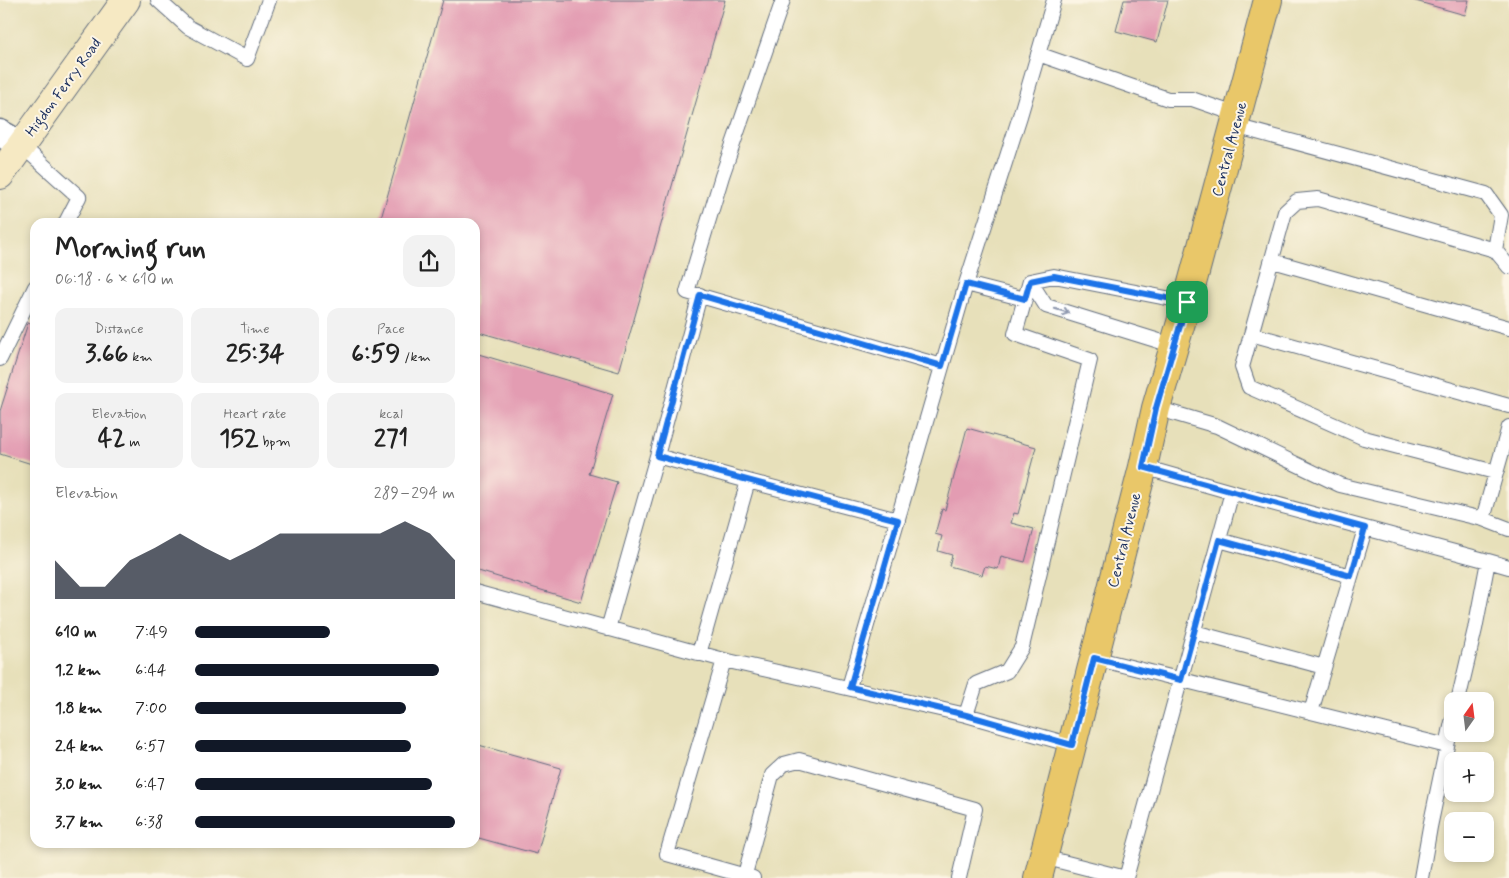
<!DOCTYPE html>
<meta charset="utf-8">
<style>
body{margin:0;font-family:Mynerve,sans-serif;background:#f2f2f2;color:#222;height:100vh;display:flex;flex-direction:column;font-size:19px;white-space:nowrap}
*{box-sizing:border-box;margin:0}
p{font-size:16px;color:#767676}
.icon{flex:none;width:28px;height:28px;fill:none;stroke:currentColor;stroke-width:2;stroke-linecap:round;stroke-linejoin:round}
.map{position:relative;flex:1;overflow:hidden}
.details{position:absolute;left:30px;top:218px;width:450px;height:630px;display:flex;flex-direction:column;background:#fff;border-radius:15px;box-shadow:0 2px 8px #0003}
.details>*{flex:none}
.needle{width:32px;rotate:14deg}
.fabs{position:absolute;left:1444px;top:692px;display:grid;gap:10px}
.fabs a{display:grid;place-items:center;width:50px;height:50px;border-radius:10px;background:#fff;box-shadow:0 2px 8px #0003;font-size:25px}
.pin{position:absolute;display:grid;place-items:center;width:42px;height:42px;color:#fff;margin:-21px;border-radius:10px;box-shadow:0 2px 8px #0006}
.round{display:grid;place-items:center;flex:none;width:52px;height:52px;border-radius:15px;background:#f2f2f2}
.head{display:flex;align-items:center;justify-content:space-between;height:85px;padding:0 25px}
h1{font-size:28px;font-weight:700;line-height:38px}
.figures{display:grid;grid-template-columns:repeat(3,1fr);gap:8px;height:85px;padding:5px 25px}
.figures div{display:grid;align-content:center;border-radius:12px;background:#f2f2f2;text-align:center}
.figures b{font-size:25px;font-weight:700}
.figures small{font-size:14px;font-weight:400}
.figures p{font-size:14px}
.chart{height:140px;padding:10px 25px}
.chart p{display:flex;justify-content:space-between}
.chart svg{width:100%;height:90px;margin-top:5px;fill:#111827;opacity:.7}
ul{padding:0 25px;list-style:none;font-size:16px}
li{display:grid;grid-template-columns:80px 60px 1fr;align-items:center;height:38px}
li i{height:12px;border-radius:6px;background:#111827}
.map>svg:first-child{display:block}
.building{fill:#e39cb2}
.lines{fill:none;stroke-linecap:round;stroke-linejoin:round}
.lane-casing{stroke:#626d7e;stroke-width:16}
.street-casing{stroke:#626d7e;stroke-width:29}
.secondary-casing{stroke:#626d7e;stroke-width:30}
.primary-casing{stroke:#626d7e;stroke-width:30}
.lane{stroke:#fff;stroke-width:14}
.street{stroke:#fff;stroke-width:26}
.secondary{stroke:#f6e9c3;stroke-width:28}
.primary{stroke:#e9c769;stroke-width:28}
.oneway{stroke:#8d97ae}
.route-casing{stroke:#fff;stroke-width:10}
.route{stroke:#1a73e8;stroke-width:6}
.labels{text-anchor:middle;stroke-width:4;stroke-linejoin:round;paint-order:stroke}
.street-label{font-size:15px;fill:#1b2f5e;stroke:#fcf5e5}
</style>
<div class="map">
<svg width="1509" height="878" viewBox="0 0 1509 878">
<rect width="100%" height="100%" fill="#fcf5e5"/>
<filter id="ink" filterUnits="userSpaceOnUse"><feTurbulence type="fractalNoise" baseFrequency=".02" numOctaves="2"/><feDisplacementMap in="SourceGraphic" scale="10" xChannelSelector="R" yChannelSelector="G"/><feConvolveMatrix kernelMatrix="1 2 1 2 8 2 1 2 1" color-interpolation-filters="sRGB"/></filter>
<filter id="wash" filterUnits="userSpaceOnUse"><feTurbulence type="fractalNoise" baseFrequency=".0096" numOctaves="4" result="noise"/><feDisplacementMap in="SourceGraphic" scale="20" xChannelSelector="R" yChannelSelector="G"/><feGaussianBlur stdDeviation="1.12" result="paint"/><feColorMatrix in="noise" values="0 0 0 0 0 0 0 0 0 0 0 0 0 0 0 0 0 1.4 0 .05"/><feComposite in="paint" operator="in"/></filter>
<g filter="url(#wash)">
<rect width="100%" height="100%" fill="#e7e0ba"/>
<g id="blocks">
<!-- building -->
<path class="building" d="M443 0H725L619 372 475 331V222H380Z
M1124 0H1168L1157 42 1116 31Z
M1412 0H1469L1465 15Z
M28 323 35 325V465L0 454V411Z
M475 353 613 394 589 474 617 482 581 602 475 570Z
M967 428 1036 447 1018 514 1014 513 1011 523 1034 529 1025 562 1001 556 998 569 985 566 982 575 949 566 952 555 938 551 942 536 935 534 942 509 945 510Z
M475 744 561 768 537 854 475 837Z"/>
</g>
</g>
<g filter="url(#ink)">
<use href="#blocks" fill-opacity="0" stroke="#626d7e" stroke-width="1"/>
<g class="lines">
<!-- lane casing -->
<g class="lane-casing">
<path id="lane" d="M158 0 188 27 247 59 269 0
M783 0 722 176 687 292 942 366
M1038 54 1168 99H1192L1238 115
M1235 126 1486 194 1501 215 1495 250 1509 267
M21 145 79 197 66 222
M1495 250 1318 199 1297 201 1285 212 1242 367 1249 387 1364 438 1495 472
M1273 261 1509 328
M1025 299 966 284 1020 116 1054 0
M1251 334 1509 406
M1175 346 1046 306 1030 281 1054 276 1187 302
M0 359 35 287
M1156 408 1217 426 1340 485 1483 519 1509 427
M1143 467 1242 495 1488 561 1475 629 1458 701
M748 481 898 520
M1483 519 1509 529
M1219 540 1351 576
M1488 561 1509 567
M475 592 724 660
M608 629 657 456
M1194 632 1324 667
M699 654 748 481 657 456 700 295
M1094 658 1447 746
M849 687 966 284
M1311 712 1365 529
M966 715 976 684 1007 671 1022 647 1090 360 1015 334 1030 281
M1043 857 1126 878
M744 878 772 775 784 764 799 760 975 809 959 878
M753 878 667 854 724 660 966 715 1072 745
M1126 878 1232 492
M1421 878 1430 827 1452 722"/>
</g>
<!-- street casing -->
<g class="street-casing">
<path id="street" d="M0 133 21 145"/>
</g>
<!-- secondary casing -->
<g class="secondary-casing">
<path id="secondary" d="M0 175 126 0"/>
</g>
<!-- primary casing -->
<g class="primary-casing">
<path id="primary" d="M1038 878 1143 467 1156 408 1187 302 1268 0"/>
</g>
<!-- lane -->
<use href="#lane" class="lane"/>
<!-- street -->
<use href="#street" class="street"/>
<!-- secondary -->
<use href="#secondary" class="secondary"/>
<!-- primary -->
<use href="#primary" class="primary"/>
</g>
<!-- one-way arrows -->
<defs><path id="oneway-shaft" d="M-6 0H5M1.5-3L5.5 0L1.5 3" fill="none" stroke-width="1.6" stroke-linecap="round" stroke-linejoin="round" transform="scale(1.25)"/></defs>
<use class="oneway" href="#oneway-shaft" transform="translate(1062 311) rotate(17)"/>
</g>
<g class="lines" filter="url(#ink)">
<!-- route casing -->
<g class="route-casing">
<path id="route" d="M1054 276 1187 302 1156 408 1143 467 1365 528 1351 576 1219 540 1181 680 1094 658 1072 745 966 715 850 687 898 520 657 456 700 295 942 366 966 284 1025 299 1030 281Z"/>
</g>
<!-- route -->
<use href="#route" class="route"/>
</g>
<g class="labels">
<!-- street labels -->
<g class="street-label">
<text transform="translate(63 87) rotate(-54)" y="5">Higdon Ferry Road</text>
<text transform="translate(1229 149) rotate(-75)" y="5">Central Avenue</text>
<text transform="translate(1124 540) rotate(-76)" y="5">Central Avenue</text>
</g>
</g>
</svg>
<div class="fabs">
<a><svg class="needle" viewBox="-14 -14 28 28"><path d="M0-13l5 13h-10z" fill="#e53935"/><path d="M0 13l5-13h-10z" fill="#767676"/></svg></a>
<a>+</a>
<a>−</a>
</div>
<div class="pin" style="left:1187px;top:302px;background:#1e9e55"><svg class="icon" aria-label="arrive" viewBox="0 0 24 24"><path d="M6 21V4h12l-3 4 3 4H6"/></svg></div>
<section class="details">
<div class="head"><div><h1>Morning run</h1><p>06:18 · 6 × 610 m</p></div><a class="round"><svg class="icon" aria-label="share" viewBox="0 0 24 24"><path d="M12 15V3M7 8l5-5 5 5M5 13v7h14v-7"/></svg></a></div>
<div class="figures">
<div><p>Distance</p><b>3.66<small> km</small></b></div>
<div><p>Time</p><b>25:34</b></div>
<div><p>Pace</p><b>6:59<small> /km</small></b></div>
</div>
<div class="figures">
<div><p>Elevation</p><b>42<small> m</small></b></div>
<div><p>Heart rate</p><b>152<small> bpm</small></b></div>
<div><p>kcal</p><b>271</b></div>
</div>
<div class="chart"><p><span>Elevation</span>289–294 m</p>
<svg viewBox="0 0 160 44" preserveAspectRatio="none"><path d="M0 44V25L10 38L20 38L30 25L40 19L50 12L60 19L70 25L80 19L90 12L100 12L110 12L120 12L130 12L140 6L150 12L160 25V44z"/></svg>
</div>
<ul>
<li><b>610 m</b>7:49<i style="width:52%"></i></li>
<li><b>1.2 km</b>6:44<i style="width:94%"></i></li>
<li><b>1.8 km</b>7:00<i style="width:81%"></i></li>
<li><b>2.4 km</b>6:57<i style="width:83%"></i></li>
<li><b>3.0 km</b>6:47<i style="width:91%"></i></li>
<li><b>3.7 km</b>6:38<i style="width:100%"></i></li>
</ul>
</section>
</div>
